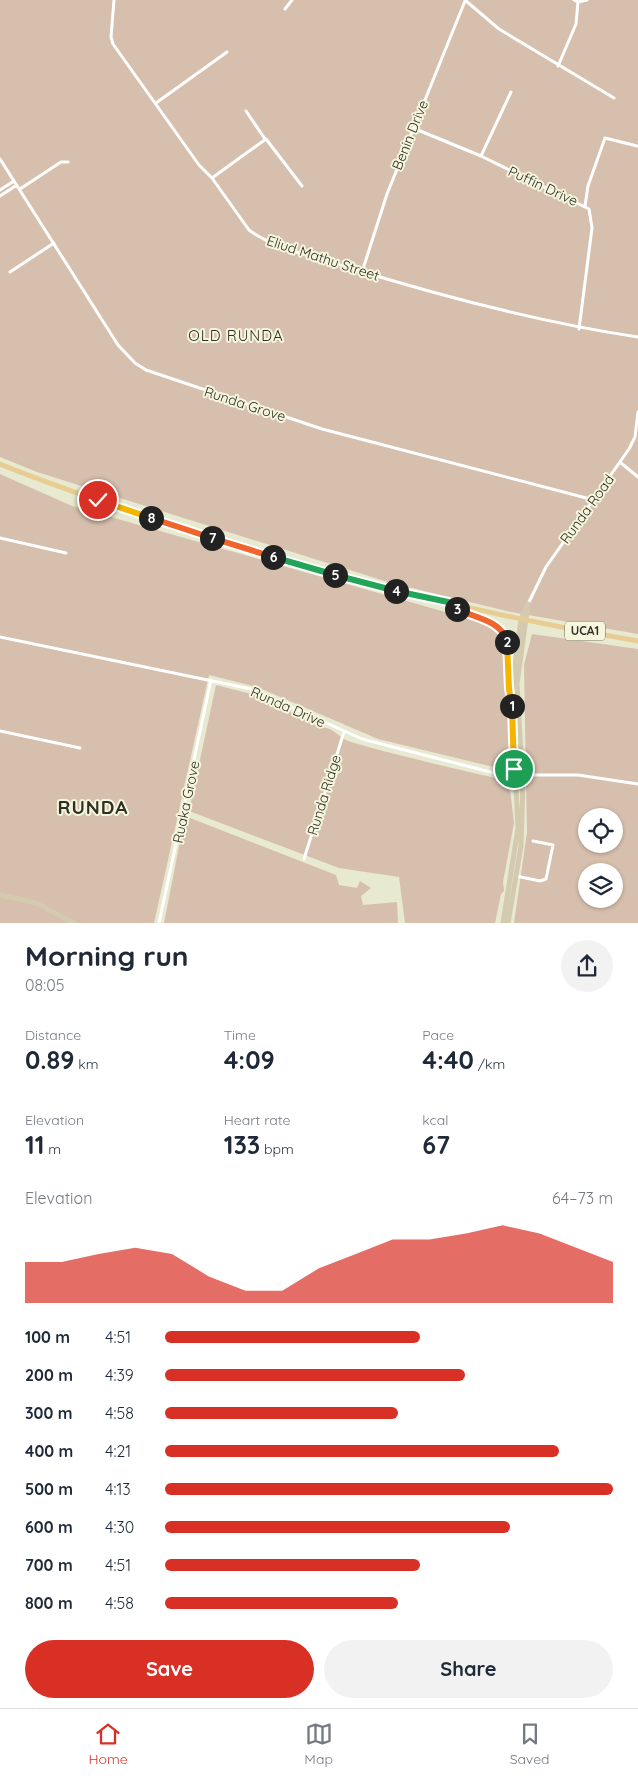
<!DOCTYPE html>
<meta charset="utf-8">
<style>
body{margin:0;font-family:Quicksand,sans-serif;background:#f2f2f3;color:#1f2937;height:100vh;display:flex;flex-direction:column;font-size:19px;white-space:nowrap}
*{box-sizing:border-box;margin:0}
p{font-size:16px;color:#747a83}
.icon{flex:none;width:28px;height:28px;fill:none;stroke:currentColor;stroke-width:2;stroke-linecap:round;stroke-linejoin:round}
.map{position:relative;height:923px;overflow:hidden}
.panel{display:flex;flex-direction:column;background:#fff;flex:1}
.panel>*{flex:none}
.buttons{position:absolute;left:578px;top:808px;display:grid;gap:10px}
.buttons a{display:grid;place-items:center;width:45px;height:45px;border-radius:50%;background:#fff;box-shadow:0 1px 4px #0004;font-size:25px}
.pin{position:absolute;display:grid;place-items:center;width:42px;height:42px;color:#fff;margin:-21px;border:2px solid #fff;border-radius:50%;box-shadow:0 1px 5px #0007}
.km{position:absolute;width:25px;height:25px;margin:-12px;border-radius:50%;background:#222;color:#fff;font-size:14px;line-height:25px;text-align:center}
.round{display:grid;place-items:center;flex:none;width:52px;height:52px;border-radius:26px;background:#f2f2f3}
.head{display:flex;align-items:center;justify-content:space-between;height:85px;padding:0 25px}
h1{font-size:28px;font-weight:800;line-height:38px}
.metrics{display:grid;grid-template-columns:repeat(3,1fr);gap:8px;height:85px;padding:5px 25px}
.metrics div{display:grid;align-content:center}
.metrics b{font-size:25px;font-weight:800}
.metrics small{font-size:14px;font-weight:400}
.metrics p{font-size:14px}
.chart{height:140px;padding:10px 25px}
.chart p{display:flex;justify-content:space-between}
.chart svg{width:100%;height:90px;margin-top:5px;fill:#d93025;opacity:.7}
.primary-button{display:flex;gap:10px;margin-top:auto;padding:10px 25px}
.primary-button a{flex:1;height:58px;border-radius:30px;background:#d93025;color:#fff;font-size:20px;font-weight:800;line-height:58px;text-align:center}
.primary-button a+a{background:#f2f2f3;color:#1f2937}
ul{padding:0 25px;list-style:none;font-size:16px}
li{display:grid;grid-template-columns:80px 60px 1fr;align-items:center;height:38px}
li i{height:12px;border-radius:6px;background:#d93025}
.tabs{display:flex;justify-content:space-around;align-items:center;height:70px;border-top:1px solid #e0e1e3;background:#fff;font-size:14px;color:#747a83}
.tabs a{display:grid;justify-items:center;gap:2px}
.tabs .selected{color:#d93025}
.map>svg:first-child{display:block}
.green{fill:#d7bfad;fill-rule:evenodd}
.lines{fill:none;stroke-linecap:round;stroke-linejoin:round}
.street{stroke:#fff;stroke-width:3}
.secondary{stroke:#d4caaf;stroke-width:5}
.primary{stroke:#e7cd91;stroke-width:5}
.split-1-casing{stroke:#fff;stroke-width:10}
.split-2-casing{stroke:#fff;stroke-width:10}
.split-3-casing{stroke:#fff;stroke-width:10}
.split-4-casing{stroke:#fff;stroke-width:10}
.split-5-casing{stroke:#fff;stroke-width:10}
.split-6-casing{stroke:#fff;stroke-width:10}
.split-7-casing{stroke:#fff;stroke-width:10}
.split-8-casing{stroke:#fff;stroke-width:10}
.split-9-casing{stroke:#fff;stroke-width:10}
.split-1{stroke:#f5b400;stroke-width:6}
.split-2{stroke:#f5b400;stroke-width:6}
.split-3{stroke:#f0652b;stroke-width:6}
.split-4{stroke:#22a559;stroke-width:6}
.split-5{stroke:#22a559;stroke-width:6}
.split-6{stroke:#22a559;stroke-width:6}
.split-7{stroke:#f0652b;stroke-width:6}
.split-8{stroke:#f0652b;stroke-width:6}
.split-9{stroke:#f5b400;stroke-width:6}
.labels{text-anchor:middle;stroke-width:4;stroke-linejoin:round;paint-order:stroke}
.shield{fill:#f5f6dd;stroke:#6a6b5c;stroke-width:1}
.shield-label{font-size:12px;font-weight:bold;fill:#2e2f25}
.street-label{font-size:14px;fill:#2e2f25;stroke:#f5f6dd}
.neighbourhood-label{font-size:15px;letter-spacing:1px;fill:#2e2f25;stroke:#f5f6dd}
.district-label{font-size:19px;font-weight:bold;letter-spacing:1px;fill:#2e2f25;stroke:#f5f6dd}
</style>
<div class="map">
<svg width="638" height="923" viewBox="0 0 638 923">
<rect width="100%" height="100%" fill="#e7e9d0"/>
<!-- green -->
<path class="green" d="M0 0H638V634L511 612 391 583 37 472 0 457Z
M0 474 72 506 484 623 501 637 510 742 506 770 378 739 257 687 209 675 154 923H0Z
M532 634 638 649V923H514L527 832 524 665ZM586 816H614V844H586ZM586 871H614V899H586Z
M216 685 263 697 319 727C335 727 336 737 351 742 403 757 456 769 509 781L514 823 503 882 504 891 501 894 495 923H405L399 877 339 868 189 811Z
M185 816 336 875 339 885 357 888 360 881 371 888 361 896 363 905 397 902 398 923H164Z"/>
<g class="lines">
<!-- street -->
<path class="street" d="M114 0 111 37 113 44 199 165 212 178 249 230C273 248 315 257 344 266 440 296 539 322 638 337
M465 0 499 29 614 98
M574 0 578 2 587 0
M285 9 292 0
M558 66 576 24 578 2
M156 103 227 52
M246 111 265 139
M413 128 481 156 589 209 592 228 579 329
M481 156 511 92
M0 159 118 345 135 363 146 370 322 429 594 500
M212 178 266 139 302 186
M20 189 61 162H68
M0 190 14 181
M0 196 17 185
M585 206 588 186 605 138 637 146
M10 272 54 243
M362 272 387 194 465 1
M621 463 638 477
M0 538 66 553
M528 604 546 567 629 449 635 437 638 412
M0 637 251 689 362 739 502 775 513 773
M0 731 80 748
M524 772 533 775H578L638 784
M525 779 533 775
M304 859 344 732
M516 876 540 881 546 879 553 845 533 841
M159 923 211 680"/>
<!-- secondary -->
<path class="secondary" d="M512 688 521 619 528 604
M512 699 514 771
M512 777a7 7 0 1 1 14 0a7 7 0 1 1-14 0Z
M522 771 517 684 528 604
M0 895 36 903 74 923
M503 923 518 828 516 787 514 782
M508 923 521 846 523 782"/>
<!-- primary -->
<path class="primary" d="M0 464C54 486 109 504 164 523 319 574 477 614 638 641
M450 604C463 615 482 616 496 625 517 640 506 679 512 702"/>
</g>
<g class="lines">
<!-- split-1 casing -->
<g class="split-1-casing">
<path id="split-1" d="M512 706 514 769"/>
</g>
<!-- split-2 casing -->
<g class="split-2-casing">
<path id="split-2" d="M507 642 509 689 512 706"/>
</g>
<!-- split-3 casing -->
<g class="split-3-casing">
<path id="split-3" d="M457 609C474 618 502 620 507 642"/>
</g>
<!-- split-4 casing -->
<g class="split-4-casing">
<path id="split-4" d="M396 591 448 602 457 609"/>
</g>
<!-- split-5 casing -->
<g class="split-5-casing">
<path id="split-5" d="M335 575 396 591"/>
</g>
<!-- split-6 casing -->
<g class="split-6-casing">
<path id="split-6" d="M273 557 335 575"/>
</g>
<!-- split-7 casing -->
<g class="split-7-casing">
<path id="split-7" d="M212 538 273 557"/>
</g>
<!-- split-8 casing -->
<g class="split-8-casing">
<path id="split-8" d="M151 518 212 538"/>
</g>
<!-- split-9 casing -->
<g class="split-9-casing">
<path id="split-9" d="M98 500 151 518"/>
</g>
<!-- split-1 -->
<use href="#split-1" class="split-1"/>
<!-- split-2 -->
<use href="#split-2" class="split-2"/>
<!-- split-3 -->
<use href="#split-3" class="split-3"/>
<!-- split-4 -->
<use href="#split-4" class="split-4"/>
<!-- split-5 -->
<use href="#split-5" class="split-5"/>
<!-- split-6 -->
<use href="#split-6" class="split-6"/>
<!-- split-7 -->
<use href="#split-7" class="split-7"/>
<!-- split-8 -->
<use href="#split-8" class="split-8"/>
<!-- split-9 -->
<use href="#split-9" class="split-9"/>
</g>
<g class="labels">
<!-- shield labels -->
<rect class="shield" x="565" y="621.5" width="40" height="19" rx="4"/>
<g class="shield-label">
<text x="585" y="635">UCA1</text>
</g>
<!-- street labels -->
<g class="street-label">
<text transform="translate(410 135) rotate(-68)" y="5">Benin Drive</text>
<text transform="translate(543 186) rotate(25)" y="5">Puffin Drive</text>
<text transform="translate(323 258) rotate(18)" y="5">Eliud Mathu Street</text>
<text transform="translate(245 404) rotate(18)" y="5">Runda Grove</text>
<text transform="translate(587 509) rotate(-54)" y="5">Runda Road</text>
<text transform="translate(288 707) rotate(24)" y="5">Runda Drive</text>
<text transform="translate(324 795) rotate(-73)" y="5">Runda Ridge</text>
<text transform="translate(186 802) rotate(-78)" y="5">Ruaka Grove</text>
</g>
<!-- neighbourhood labels -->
<g class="neighbourhood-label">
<text x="236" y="341">OLD RUNDA</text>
</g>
<!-- district labels -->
<g class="district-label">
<text x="93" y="814">RUNDA</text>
</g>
</g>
</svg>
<div class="buttons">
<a><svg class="icon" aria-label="locate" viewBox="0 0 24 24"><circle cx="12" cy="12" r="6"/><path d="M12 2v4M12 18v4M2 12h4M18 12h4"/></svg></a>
<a><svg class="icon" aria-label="layers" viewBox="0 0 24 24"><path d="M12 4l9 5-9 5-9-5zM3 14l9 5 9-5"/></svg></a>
</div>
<div class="pin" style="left:514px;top:769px;background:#1e9e55"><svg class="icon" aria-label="arrive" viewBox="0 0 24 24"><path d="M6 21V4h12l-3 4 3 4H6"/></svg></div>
<div class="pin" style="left:98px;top:500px;background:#d93025"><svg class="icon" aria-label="check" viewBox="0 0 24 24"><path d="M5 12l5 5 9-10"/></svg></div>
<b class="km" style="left:512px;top:706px">1</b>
<b class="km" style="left:507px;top:642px">2</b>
<b class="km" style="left:457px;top:609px">3</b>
<b class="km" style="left:396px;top:591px">4</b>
<b class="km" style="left:335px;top:575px">5</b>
<b class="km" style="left:273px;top:557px">6</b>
<b class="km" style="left:212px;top:538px">7</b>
<b class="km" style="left:151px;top:518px">8</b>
</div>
<section class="panel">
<div class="head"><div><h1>Morning run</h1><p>08:05</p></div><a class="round"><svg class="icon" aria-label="share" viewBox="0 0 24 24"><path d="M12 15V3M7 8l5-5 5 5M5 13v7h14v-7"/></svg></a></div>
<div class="metrics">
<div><p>Distance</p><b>0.89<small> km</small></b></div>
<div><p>Time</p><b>4:09</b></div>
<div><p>Pace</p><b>4:40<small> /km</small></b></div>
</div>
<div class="metrics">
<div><p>Elevation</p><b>11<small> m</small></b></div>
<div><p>Heart rate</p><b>133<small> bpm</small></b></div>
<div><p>kcal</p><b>67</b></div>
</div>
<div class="chart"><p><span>Elevation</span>64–73 m</p>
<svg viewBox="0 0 160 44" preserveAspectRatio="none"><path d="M0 44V24L10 24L20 20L30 17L40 20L50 31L60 38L70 38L80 27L90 20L100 13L110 13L120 10L130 6L140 10L150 17L160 24V44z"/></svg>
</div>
<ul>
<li><b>100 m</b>4:51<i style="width:57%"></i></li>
<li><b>200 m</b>4:39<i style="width:67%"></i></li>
<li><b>300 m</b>4:58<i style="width:52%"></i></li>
<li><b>400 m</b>4:21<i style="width:88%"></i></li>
<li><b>500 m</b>4:13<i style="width:100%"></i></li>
<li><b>600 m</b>4:30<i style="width:77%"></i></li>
<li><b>700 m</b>4:51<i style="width:57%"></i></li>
<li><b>800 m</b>4:58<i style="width:52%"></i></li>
</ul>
<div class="primary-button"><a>Save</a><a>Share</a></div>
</section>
<nav class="tabs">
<a class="selected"><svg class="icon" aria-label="home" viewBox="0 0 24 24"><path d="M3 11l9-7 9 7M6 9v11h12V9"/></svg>Home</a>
<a><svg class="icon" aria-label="map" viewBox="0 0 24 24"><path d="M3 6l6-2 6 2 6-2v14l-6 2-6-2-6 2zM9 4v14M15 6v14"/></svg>Map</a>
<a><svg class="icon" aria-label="saved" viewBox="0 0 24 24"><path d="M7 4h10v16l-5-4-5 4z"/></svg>Saved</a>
</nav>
